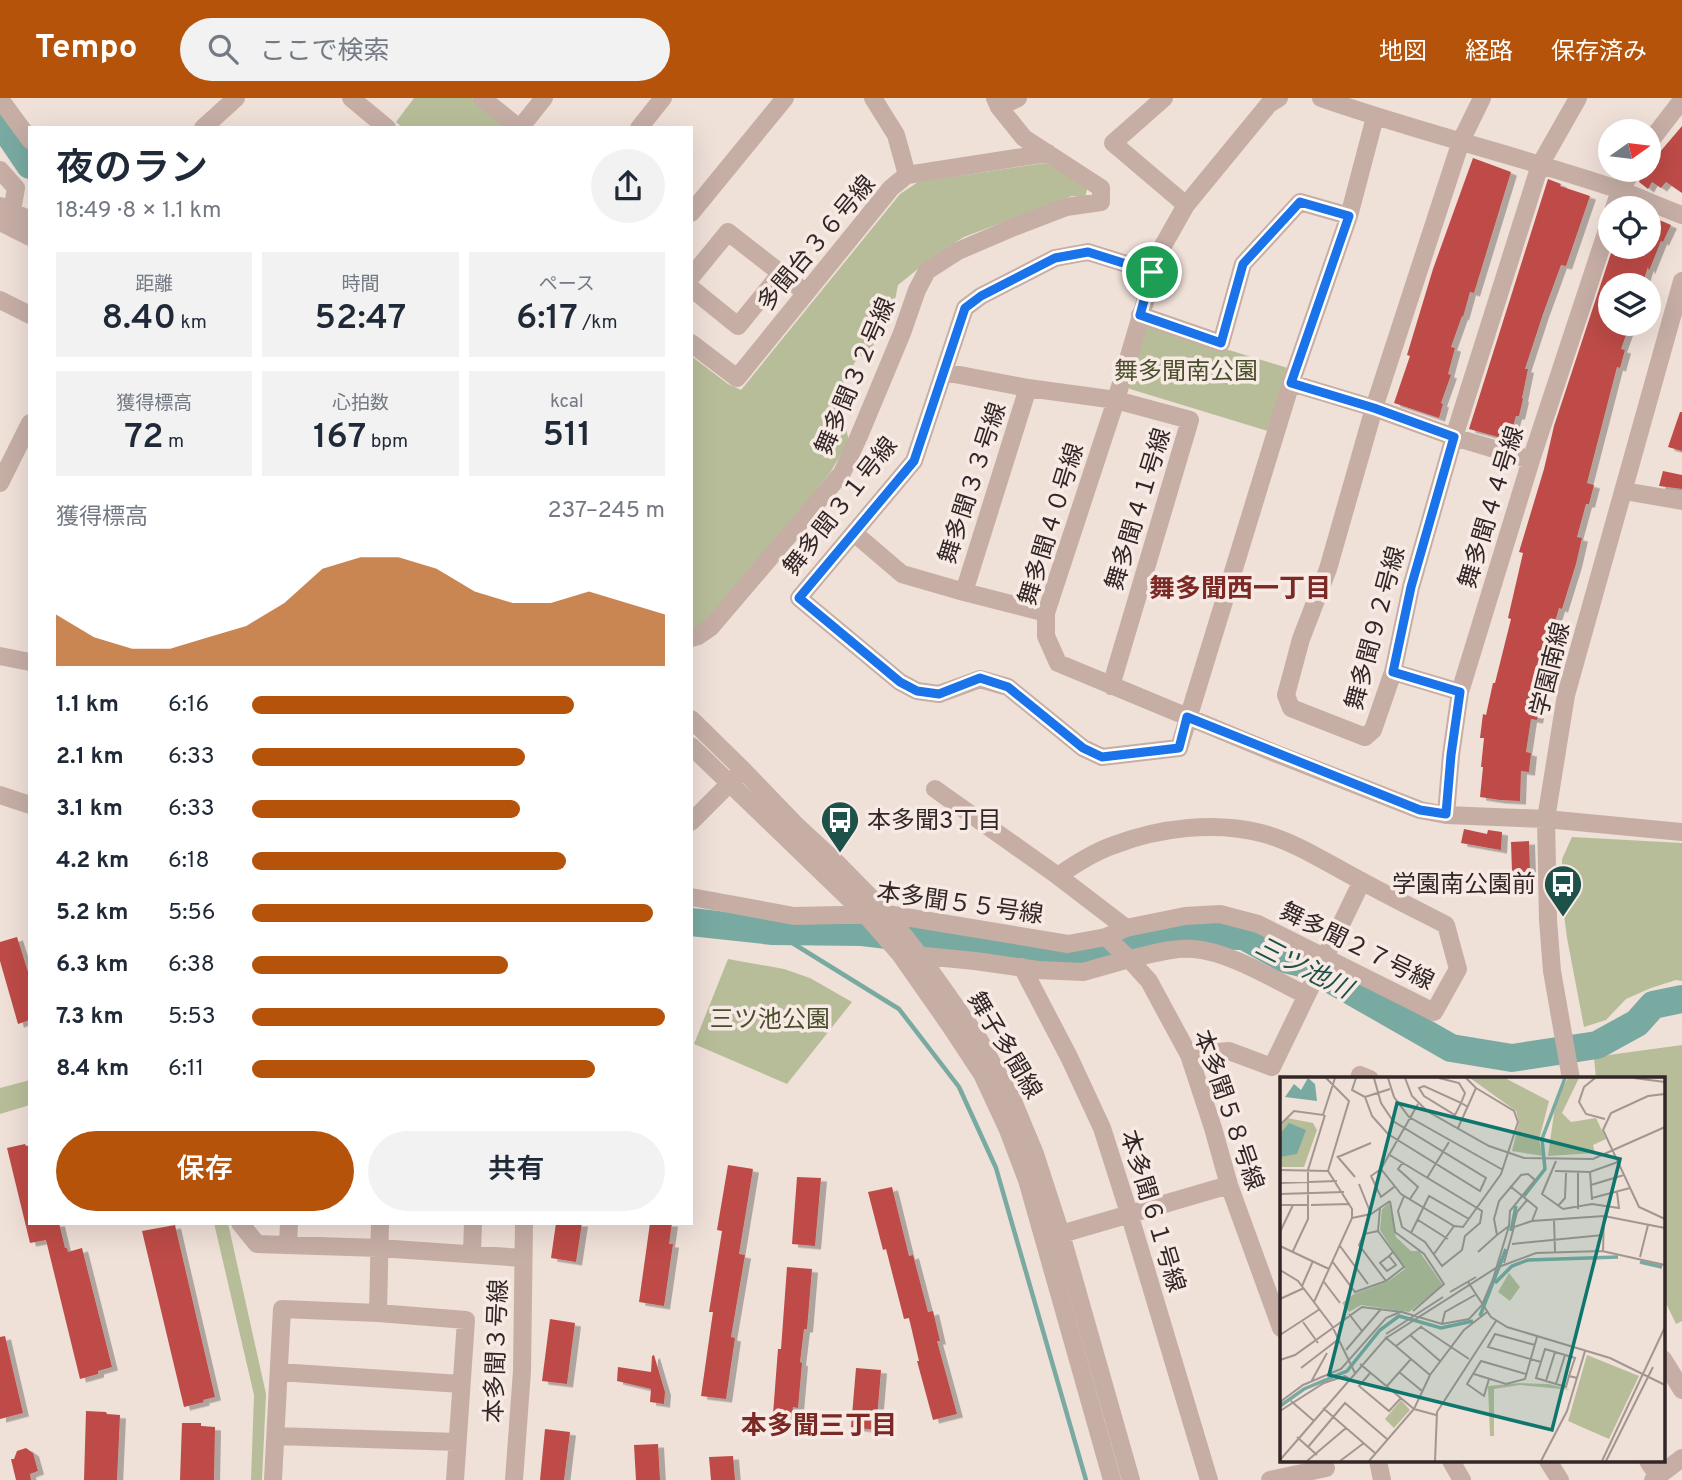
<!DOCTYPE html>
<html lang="ja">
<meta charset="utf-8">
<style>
body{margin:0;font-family:Overpass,"Noto Sans JP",sans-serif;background:#f2f2f3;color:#1f2937;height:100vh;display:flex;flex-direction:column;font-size:26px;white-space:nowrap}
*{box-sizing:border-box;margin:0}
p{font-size:23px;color:#747a83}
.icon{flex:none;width:38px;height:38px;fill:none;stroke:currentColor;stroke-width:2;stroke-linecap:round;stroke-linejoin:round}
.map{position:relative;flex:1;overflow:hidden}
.side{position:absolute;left:28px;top:28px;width:665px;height:1099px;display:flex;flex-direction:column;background:#fff;border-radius:0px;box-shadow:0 7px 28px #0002}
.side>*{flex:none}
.needle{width:46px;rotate:76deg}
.tools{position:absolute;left:1598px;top:21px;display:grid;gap:14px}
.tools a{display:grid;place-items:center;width:63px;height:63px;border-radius:50%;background:#fff;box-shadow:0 7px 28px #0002;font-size:35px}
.pin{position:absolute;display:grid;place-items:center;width:60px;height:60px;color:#fff;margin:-30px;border:4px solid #fff;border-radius:50%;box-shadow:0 2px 7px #0007}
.round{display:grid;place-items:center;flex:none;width:74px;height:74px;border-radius:37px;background:#f2f2f3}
.overview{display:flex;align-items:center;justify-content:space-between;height:119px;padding:0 28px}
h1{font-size:38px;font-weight:600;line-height:52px}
.figures{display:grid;grid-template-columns:repeat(3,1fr);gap:10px;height:119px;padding:7px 28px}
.figures div{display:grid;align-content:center;border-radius:0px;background:#f2f2f3;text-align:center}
.figures b{font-size:35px;font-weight:600}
.figures small{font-size:19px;font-weight:400}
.figures p{font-size:19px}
.chart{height:196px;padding:14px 28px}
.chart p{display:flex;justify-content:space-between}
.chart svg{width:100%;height:126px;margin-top:7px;fill:#b45309;opacity:.7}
.cta{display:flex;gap:14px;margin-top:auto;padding:14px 28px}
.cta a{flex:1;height:80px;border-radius:42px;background:#b45309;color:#fff;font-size:28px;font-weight:600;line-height:80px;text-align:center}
.cta a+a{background:#f2f2f3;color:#1f2937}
ul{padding:0 28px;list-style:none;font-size:23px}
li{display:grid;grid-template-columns:112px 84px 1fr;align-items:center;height:52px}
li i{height:18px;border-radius:9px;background:#b45309}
header{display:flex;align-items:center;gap:42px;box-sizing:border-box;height:98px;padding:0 35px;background:#b45309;color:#fff}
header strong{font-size:33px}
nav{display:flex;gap:38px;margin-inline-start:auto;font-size:24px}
.search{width:490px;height:63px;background:#f2f2f3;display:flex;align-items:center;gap:18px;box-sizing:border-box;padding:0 24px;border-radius:38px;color:#747a83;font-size:26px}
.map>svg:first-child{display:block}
.green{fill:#b8bd99}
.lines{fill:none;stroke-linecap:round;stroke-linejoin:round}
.stream{stroke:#79aaa2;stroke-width:4.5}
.river{stroke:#79aaa2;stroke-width:28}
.building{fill:#be4c47;filter:url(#shadow)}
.minor{stroke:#c6aea5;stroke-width:18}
.route-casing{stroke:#fff;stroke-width:14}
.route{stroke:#1a73e8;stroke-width:9}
.labels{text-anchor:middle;stroke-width:7;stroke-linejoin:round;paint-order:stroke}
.street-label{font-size:24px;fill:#322726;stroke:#f7eae4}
.park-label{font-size:24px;fill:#494f2b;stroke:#f7eae4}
.poi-label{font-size:24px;fill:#322726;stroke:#f7eae4;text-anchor:start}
.neighbourhood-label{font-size:26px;font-weight:bold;fill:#7c2824;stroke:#f7eae4}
.water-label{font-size:26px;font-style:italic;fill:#1e514a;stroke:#f7eae4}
.inset-river{fill:none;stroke:#79aaa2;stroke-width:3.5}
.inset-road{fill:none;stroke:#a39691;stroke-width:2}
.view{fill:#0f766e;fill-opacity:0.15;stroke:#0f766e;stroke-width:3.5}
.inset-edge{fill:none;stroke:#322726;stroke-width:3.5}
</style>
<header>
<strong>Tempo</strong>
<div class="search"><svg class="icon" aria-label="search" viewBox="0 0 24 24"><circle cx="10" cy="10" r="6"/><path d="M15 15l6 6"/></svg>ここで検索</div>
<nav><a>地図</a><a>経路</a><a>保存済み</a></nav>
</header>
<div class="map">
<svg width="1682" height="1382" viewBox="0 0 1682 1382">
<defs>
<filter id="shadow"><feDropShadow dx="6" dy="3.5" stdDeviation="0" flood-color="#0004"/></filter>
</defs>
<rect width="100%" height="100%" fill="#efe0d8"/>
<!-- green -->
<path class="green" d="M414 0H472L511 30H403L396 24Z
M1045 65 1066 72 1088 88 1085 99 1072 98 964 139 934 158 898 187 891 222 880 241 855 264 838 298 849 343 830 375 708 524 691 533V258L728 286 741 292 900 96 918 84Z
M1144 226 1291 271 1271 334 1130 291 1125 283Z
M1572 739 1682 745V883L1676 882 1651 890 1626 901 1606 922 1584 929 1567 840 1562 801V761Z
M728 861 784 871 810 880 852 904 787 986 694 946Z
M1682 947V1223L1676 1226 1663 1199V981H1596L1594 959Z
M30 982V1007L0 1016V990Z
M214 1125H228L266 1296 262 1382H251L254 1297Z"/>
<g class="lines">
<!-- stream -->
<path class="stream" d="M773 833 899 911 959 989 996 1070 1086 1382"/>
<!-- river -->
<path class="river" d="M0 23 30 67
M691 824 773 833 862 834 1016 852 1100 854 1169 837 1244 838 1285 861 1302 865 1451 950 1512 960 1597 947 1637 925 1653 907 1682 901"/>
</g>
<!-- building -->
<path class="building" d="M1682 28V95L1666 84 1661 90 1652 84 1648 91 1639 84 1644 72H1648V68Z
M1473 60 1511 74 1474 195 1470 194 1463 219 1462 218 1451 249 1455 250 1448 276 1451 277 1441 305 1443 306 1439 320 1394 305 1410 258 1407 257 1433 171Z
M1548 81 1561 86 1560 88 1590 98 1566 168 1561 167 1543 216 1525 271H1528L1522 300 1523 301 1519 318H1516L1509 342 1469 331Z
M1657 121 1671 127 1663 144 1661 143 1649 173 1648 169 1642 187H1630L1615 182 1613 187H1610V226H1630L1621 251 1625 252 1620 270 1617 269 1587 385 1594 387 1589 406H1586L1577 439 1582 440 1576 466 1562 511 1559 510 1548 548 1550 549 1547 566 1543 565 1532 604 1540 606 1537 622 1531 621 1526 654 1531 655 1529 674 1521 673 1520 703 1500 702 1480 699 1483 669H1481L1484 640H1480L1483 616 1486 617 1493 585H1495L1511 521 1508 520 1523 455 1519 454 1544 371 1554 328 1613 149H1648V140Z
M1680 314H1682V353L1668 349Z
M1663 373 1682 377V391L1659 388Z
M1464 731 1487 736 1488 732 1502 734 1501 752 1461 745Z
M1529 743 1530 774H1512L1511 744Z
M17 839 30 880V922L18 926 0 863V844Z
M25 1046 26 1048 30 1047V1125H59L65 1150H67L68 1154 82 1150 112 1269 98 1273V1276L80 1281 46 1142 30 1145 7 1050Z
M728 1067 753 1071 739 1156 745 1157 731 1239 735 1240 726 1301 701 1298 713 1214H709L722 1133 717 1132Z
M797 1079 821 1080 815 1148 792 1146Z
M892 1089 909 1158 913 1157 928 1214 933 1213 940 1243H937L957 1316 933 1322 917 1263H919L909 1220 904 1221 886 1151 883 1152 868 1094Z
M556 1125H582L576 1164 551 1160Z
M650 1125H672L669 1146H673L664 1208 639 1204Z
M175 1127 215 1299 203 1302 204 1304 184 1309 142 1133Z
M787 1169 812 1171 807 1231H804L800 1264 802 1265 798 1310 793 1309 792 1318 773 1316 778 1251H781Z
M550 1221 575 1225 567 1286 542 1283Z
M5 1238 23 1315 0 1321V1239Z
M654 1257 665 1294 664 1306 650 1304 651 1291 617 1283 618 1269 651 1274 652 1258Z
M856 1270 881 1272 876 1332 851 1329Z
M86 1313 106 1314 107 1316 120 1317 117 1382H84Z
M182 1325H201V1328L215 1329 214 1382H180Z
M545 1331 570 1334 564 1382H540Z
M658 1346 660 1382H636L634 1347Z
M26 1350 33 1355 38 1373 30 1376 31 1382H16L11 1361H14L17 1353Z
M733 1358 735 1382H711L709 1359Z"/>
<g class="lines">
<!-- minor -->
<path class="minor" d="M351 0 387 30
M482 0 519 30
M873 0 896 37 907 77
M1164 0 1113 45 1186 107
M1279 0 1269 6 1186 107 1160 153 1116 302 1046 515V538L1058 565 1272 654 1420 712 1446 717 1546 721 1682 734
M1321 0C1418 34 1519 58 1617 91 1639 99 1660 109 1682 117
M1482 0 1461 43 1374 310 1328 471 1301 541 1286 597 1291 610 1365 639 1373 632 1393 574 1411 489 1454 339 1540 67 1578 0
M0 1 30 42
M999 9 1018 0
M203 30 236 0
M520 30 544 0
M639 30 663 0
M1648 46 1682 2
M0 72 16 90 12 113 6 127
M0 108 30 122
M1614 110 1620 92 1633 72
M691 115 785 0
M0 124 30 139
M1152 174 1088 154 1055 160 981 198 965 210 914 363 799 500 900 584 917 593 939 596 980 581 1008 589 1083 650 1102 659 1179 650 1291 285 1349 118 1375 19
M691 179 728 134 806 195
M691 190 738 228 781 175
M0 202 30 217
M1140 217 1221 245 1243 166 1300 104 1349 118
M691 245 737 280 891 90 907 77 1048 55
M944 274 1028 290 1116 302 1190 322 1111 588
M1291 285 1374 310 1454 339 1531 362
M0 385 30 325
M1624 393 1682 403
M854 435 902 476 964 494 1046 515
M964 494 1028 290
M691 540 698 538 711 529 842 375 859 338 902 235 917 192 927 173 958 153 1014 129 1066 109 1101 104V90L1024 40 999 9 995 0
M0 558 30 564
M1393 574 1460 594
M691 621 743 672 795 726 834 762 887 816 920 858 980 943 1013 1003 1035 1056 1061 1136 1131 1382
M691 648 865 816 900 856 949 926 982 976 1008 1032 1027 1082 1112 1382
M935 691 1058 778C1075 766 1094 754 1114 747 1158 730 1214 723 1261 735 1293 743 1322 762 1352 778 1383 795 1415 811 1446 827L1458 871 1434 914 1258 826 1220 816 1185 818 1126 830 1058 778
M0 697 30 707
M1446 717 1451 657 1460 594 1531 362 1610 123
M691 724 736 679
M691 799 794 818 887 816 1068 846 1106 839 1126 830
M1106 839 1129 861C1149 857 1173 849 1194 851 1230 854 1273 881 1306 897
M914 857 975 863 1038 872 1083 874 1129 861 1149 883 1189 957 1213 1030 1229 1087 1281 1230
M1022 869 1069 959 1102 1030 1129 1115 1209 1382
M1189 957 1229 953 1272 969 1362 783
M1359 981 1360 977 1370 981
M1571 981 1552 873 1548 822 1546 721 1566 597 1682 183
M240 1125 257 1146 379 1150 523 1160
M1051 1139 1229 1087
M288 1147 289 1125
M472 1155 473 1125
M378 1215 380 1125
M1663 1261 1682 1292
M279 1274 461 1286
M276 1338 457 1344
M1378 1363 1382 1382
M1451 1363 1462 1382
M1548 1363 1560 1382
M1648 1363 1658 1378
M273 1382 282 1211 378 1215 466 1222 455 1382
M514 1382 522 1273 524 1125
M1270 1382 1326 1370
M1653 1382 1682 1360"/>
</g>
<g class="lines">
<!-- route casing -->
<g class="route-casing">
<path id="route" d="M1300 104 1349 118 1291 285 1374 310 1454 339 1411 489 1393 574 1460 594 1451 657 1446 716 1420 712 1187 619 1179 650 1102 659 1083 650 1008 589 980 580 939 596 917 593 900 584 799 500 914 363 965 210 981 198 1055 160 1088 154 1152 174 1140 217 1221 245 1243 166Z"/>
</g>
<!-- route -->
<use href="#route" class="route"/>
</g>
<!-- icons -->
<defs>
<g id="bus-pin" transform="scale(2.0125)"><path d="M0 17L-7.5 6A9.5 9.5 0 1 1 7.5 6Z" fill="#1e514a" stroke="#f7eae4"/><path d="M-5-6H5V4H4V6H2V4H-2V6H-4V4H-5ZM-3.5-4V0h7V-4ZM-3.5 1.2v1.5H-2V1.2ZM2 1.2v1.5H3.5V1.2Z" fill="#fff"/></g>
</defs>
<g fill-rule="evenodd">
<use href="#bus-pin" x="840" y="722"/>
<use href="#bus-pin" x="1563" y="786"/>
</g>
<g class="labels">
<!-- street labels -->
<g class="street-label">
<text transform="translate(816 145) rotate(-50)" y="8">多聞台３６号線</text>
<text transform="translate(855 278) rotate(-67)" y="8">舞多聞３２号線</text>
<text transform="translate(972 385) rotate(-72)" y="8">舞多聞３３号線</text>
<text transform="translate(840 408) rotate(-52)" y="8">舞多聞３１号線</text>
<text transform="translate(1491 409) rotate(-73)" y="8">舞多聞４４号線</text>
<text transform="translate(1138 411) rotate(-73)" y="8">舞多聞４１号線</text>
<text transform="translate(1051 426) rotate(-73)" y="8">舞多聞４０号線</text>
<text transform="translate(1375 530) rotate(-75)" y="8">舞多聞９２号線</text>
<text transform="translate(1550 571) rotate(-76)" y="8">学園南線</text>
<text transform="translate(960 805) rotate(8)" y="8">本多聞５５号線</text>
<text transform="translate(1357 848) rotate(26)" y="8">舞多聞２７号線</text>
<text transform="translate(1005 947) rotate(59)" y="8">舞子多聞線</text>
<text transform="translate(1229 1012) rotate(71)" y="8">本多聞５８号線</text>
<text transform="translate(1153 1113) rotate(73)" y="8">本多聞６１号線</text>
<text transform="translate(496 1253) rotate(-88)" y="8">本多聞３号線</text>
</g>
<!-- park labels -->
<g class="park-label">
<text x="1186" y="281">舞多聞南公園</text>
<text x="770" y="929">三ツ池公園</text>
</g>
<!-- poi labels -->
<g class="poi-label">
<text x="867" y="730">本多聞3丁目</text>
<text x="1536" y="794" text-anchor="end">学園南公園前</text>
</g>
<!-- neighbourhood labels -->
<g class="neighbourhood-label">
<text x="1240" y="499">舞多聞西一丁目</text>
<text x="819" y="1336">本多聞三丁目</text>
</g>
<!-- water labels -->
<g class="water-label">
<text transform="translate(1304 869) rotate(27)" y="9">三ツ池川</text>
</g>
</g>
<!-- overview -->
<g transform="translate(1280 979)">
<rect width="385" height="385" fill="#efe0d8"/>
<path d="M190 1H225L269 24 259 63 263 79 232 74 239 45 236 34ZM288 1H299L282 36 291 45 316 41 326 62 313 68 315 76 268 79 276 22ZM7 41 33 46 37 53 24 90H0V51ZM109 126 116 160 131 174H139L163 208 129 235 81 228 69 235 62 226 74 217 107 205 125 192 100 153 102 132ZM229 196 240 210 230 224 218 215ZM307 278 359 299 329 362 288 344ZM239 306 269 307 291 313 240 308 214 312V359H210L208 309ZM121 323 130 333 114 351 105 342Z" fill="#b8bd99"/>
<path d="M28 1 35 7 37 24 5 20 14 7 21 13ZM9 46 26 53 17 77 0 80V57Z" fill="#79aaa2"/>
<path class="inset-river" d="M244 119 265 92 262 62 285 1M231 154 236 129M360 185 382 190M215 206 232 189 248 183 338 180M200 239 226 172M0 329 24 312 67 294 100 253 119 239 161 251 193 244"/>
<path class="inset-road" d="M46 1 69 24 48 94M76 1 72 13 85 20 92 39 108 57 200 114 206 101 113 44 101 26 94 1M108 1 114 20 129 40 223 93M125 1 132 19 147 34 209 69 244 81 313 82 385 50M159 1 179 6 185 16 181 26 144 9 139 11 144 19 175 38 181 26 188 30M315 1 304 10 299 25 306 37 325 42M354 1 385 5M385 17 368 19 331 36 323 53 359 130 385 142M85 20 110 12M138 27 101 92 121 117 174 149 183 150 221 97 238 45 234 34 196 11M0 48 14 34 43 38 55 1M178 51 196 11 186 1M108 77 202 134 200 146 185 159 182 173 162 189 145 165 122 150 118 134 124 119M57 79 75 100M58 80 91 66M276 84 262 117 283 132 312 127 339 131 337 115M123 85 118 92 138 110 130 122M101 92 91 99 101 120 114 110M0 93 48 94 72 132V141L34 225M275 94 310 95 338 85M310 95 312 123M147 101 169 65M0 106 57 104M79 107 91 137M311 108 344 98M230 109 257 131 252 144M0 117 64 115M312 121 350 111M110 124 115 155 144 177 164 207 133 234M0 128H28M31 128 70 127M278 129 285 121 286 96M298 132V96M72 141 91 137 110 124M138 143 168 162M274 143 275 175M233 151 237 135 247 123M98 154 84 157 79 168 106 204M0 155 13 128M131 156 149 119 189 142M232 167 323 158M0 169 49 192M60 169 88 207M13 174 28 142V93L45 38M323 174 324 139M198 175 217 158 214 142 219 124 241 98 248 97 255 103 230 134 229 149 217 158M154 177 174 149M109 179 116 188 107 194 100 186 109 179 113 175M360 180 368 148M52 184 75 215 106 204 124 190 98 154 100 131M224 186 234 150 252 144 324 139 385 151M0 193 18 204 52 249 75 296M44 205 60 226M188 205 211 240 227 250 330 281 385 308M22 209 33 184M170 215 196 200M0 222 24 211M69 237 82 254M23 245 38 266M162 247 165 235 195 218M141 250 189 282M106 257 163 220M0 258 40 232M130 258 160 284M105 260 150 298M255 268 215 257 208 270 261 285M116 269 142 249M66 273 101 232M0 283 15 278 82 230 122 235 162 247 189 242 202 228 213 202 229 149M80 287 134 332 156 338M21 291 60 261M91 295 79 309 109 334 121 321M119 295 142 314M194 297 226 307 245 302 257 260M289 299 295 281 265 272 256 301 286 310 289 299 297 301M209 302 204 319 187 307 201 284 246 297M266 304 275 275M31 305 47 276M276 307 285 278M107 309 131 282M11 324 34 344M0 325 23 308 61 292 106 241 120 235M43 331 95 376M0 334 44 306 65 299 70 302M17 360 37 378M28 370 65 326 107 362M0 383 106 261 216 191 256 176 322 174 385 188M27 384 66 351M60 384 84 366M89 384 134 332 150 298 184 253 207 235M155 384 157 335 216 244M261 384 287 334 305 274M322 384 385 250M326 384 373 290"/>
<path class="view" d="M117 26 340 82 272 353 49 298Z"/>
<rect width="385" height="385" class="inset-edge"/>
</g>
</svg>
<div class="tools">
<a><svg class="needle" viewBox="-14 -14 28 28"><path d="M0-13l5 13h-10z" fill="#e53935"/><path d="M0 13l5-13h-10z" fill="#747a83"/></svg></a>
<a><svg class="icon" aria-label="locate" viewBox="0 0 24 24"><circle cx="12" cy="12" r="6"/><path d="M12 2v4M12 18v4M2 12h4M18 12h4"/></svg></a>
<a><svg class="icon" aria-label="layers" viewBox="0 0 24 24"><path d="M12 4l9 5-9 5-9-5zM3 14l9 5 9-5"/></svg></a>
</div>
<div class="pin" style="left:1152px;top:174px;background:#1e9e55"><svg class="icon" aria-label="arrive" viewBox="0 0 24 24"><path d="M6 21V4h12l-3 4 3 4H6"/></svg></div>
<section class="side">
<div class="overview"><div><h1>夜のラン</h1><p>18:49 · 8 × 1.1 km</p></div><a class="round"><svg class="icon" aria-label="share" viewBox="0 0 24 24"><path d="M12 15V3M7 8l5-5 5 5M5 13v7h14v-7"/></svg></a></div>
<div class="figures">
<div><p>距離</p><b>8.40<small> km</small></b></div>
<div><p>時間</p><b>52:47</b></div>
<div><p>ペース</p><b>6:17<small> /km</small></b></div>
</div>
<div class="figures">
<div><p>獲得標高</p><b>72<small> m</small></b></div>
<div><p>心拍数</p><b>167<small> bpm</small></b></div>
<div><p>kcal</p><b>511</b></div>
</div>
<div class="chart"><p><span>獲得標高</span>237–245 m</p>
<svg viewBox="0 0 160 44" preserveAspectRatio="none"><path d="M0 44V26L10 34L20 38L30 38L40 34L50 30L60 22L70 10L80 6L90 6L100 10L110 18L120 22L130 22L140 18L150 22L160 26V44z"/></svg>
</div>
<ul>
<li><b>1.1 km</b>6:16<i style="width:78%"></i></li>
<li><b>2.1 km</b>6:33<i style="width:66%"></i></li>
<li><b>3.1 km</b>6:33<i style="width:65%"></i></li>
<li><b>4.2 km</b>6:18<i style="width:76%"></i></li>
<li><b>5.2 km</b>5:56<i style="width:97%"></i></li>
<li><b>6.3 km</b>6:38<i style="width:62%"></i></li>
<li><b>7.3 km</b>5:53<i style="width:100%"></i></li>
<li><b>8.4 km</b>6:11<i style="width:83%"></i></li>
</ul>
<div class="cta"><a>保存</a><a>共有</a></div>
</section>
</div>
